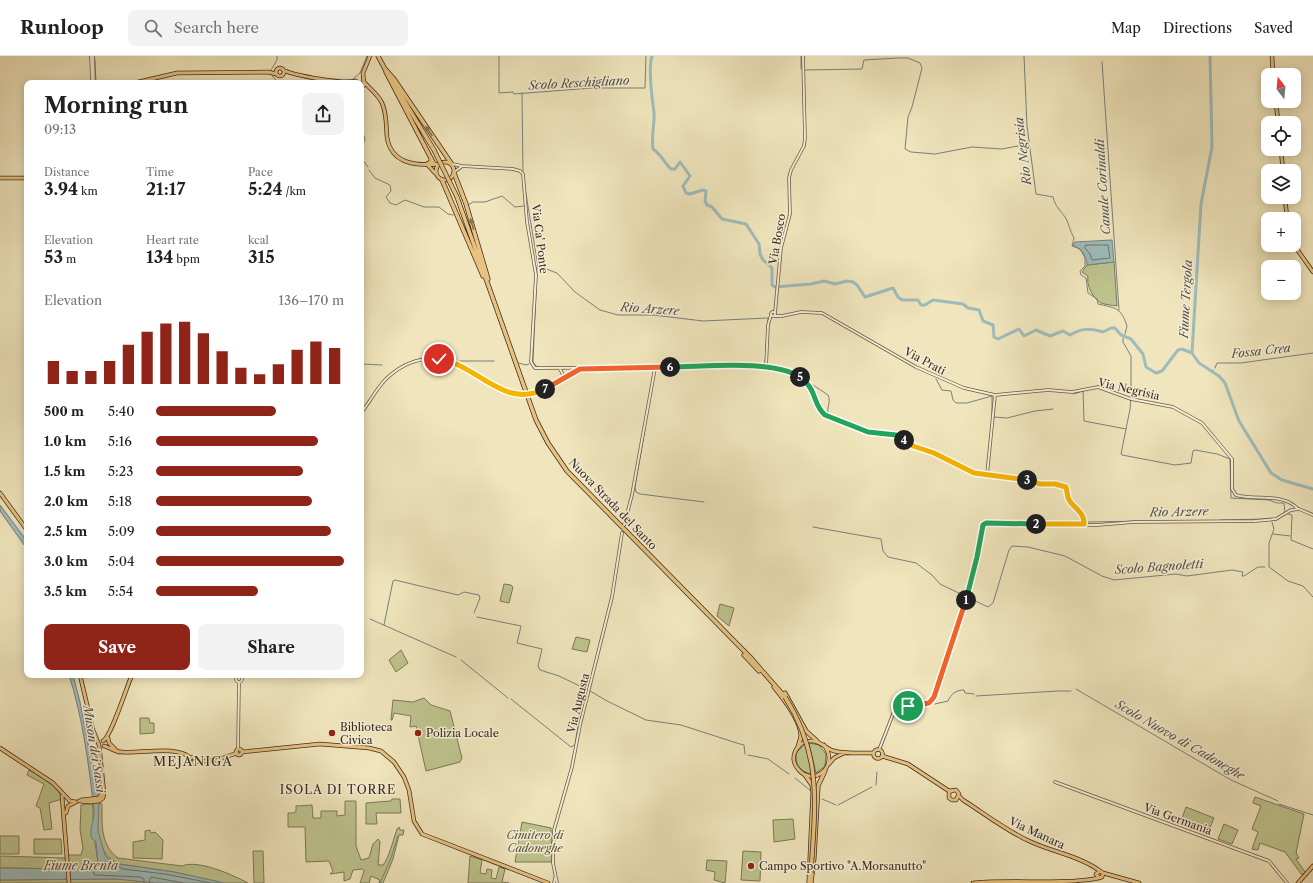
<!DOCTYPE html>
<meta charset="utf-8">
<style>
body{margin:0;font-family:"Libre Caslon Text",serif;background:#f2f2f2;color:#202124;height:100vh;display:flex;flex-direction:column;font-size:15px;white-space:nowrap}
*{box-sizing:border-box;margin:0}
p{font-size:13px;color:#757577}
.icon{flex:none;width:22px;height:22px;fill:none;stroke:currentColor;stroke-width:2;stroke-linecap:round;stroke-linejoin:round}
.map{position:relative;flex:1;overflow:hidden}
.side{position:absolute;left:24px;top:24px;width:340px;height:598px;display:flex;flex-direction:column;background:#fff;border-radius:8px;box-shadow:0 2px 10px #0003}
.side>*{flex:none}
.needle{width:26px;rotate:344deg}
.fabs{position:absolute;left:1261px;top:12px;display:grid;gap:8px}
.fabs a{display:grid;place-items:center;width:40px;height:40px;border-radius:8px;background:#fff;box-shadow:0 2px 10px #0003;font-size:20px}
.pin{position:absolute;display:grid;place-items:center;width:34px;height:34px;color:#fff;margin:-17px;border:2px solid #fff;border-radius:50%;box-shadow:0 1px 4px #0007}
.km{position:absolute;width:20px;height:20px;margin:-10px;border-radius:50%;background:#222;color:#fff;font-size:11px;line-height:20px;text-align:center}
.round{display:grid;place-items:center;flex:none;width:42px;height:42px;border-radius:8px;background:#f2f2f2}
.summary{display:flex;align-items:center;justify-content:space-between;height:68px;padding:0 20px}
h1{font-size:22px;font-weight:700;line-height:30px}
.metrics{display:grid;grid-template-columns:repeat(3,1fr);gap:6px;height:68px;padding:4px 20px}
.metrics div{display:grid;align-content:center}
.metrics b{font-size:17px;font-weight:700}
.metrics small{font-size:11px;font-weight:400}
.metrics p{font-size:11px}
.chart{height:112px;padding:8px 20px}
.chart p{display:flex;justify-content:space-between}
.chart svg{width:100%;height:72px;margin-top:4px;stroke:#8f2418;stroke-width:6}
.action{display:flex;gap:8px;margin-top:auto;padding:8px 20px}
.action a{flex:1;height:46px;border-radius:8px;background:#8f2418;color:#fff;font-size:16px;font-weight:700;line-height:46px;text-align:center}
.action a+a{background:#f2f2f2;color:#202124}
ul{padding:0 20px;list-style:none;font-size:13px}
li{display:grid;grid-template-columns:64px 48px 1fr;align-items:center;height:30px}
li i{height:10px;border-radius:5px;background:#8f2418}
header{display:flex;align-items:center;gap:24px;box-sizing:border-box;height:56px;padding:0 20px;background:#fff;border-bottom:1px solid #e0e0e0}
header strong{font-size:19px}
nav{display:flex;gap:22px;margin-inline-start:auto;font-size:14px}
.search{width:280px;height:36px;background:#f2f2f2;display:flex;align-items:center;gap:10px;box-sizing:border-box;padding:0 14px;border-radius:8px;color:#757577;font-size:15px}
.map>svg:first-child{display:block}
.green{fill:#bec38d;stroke:#7c7858}
.water{fill:#9ebcbb;stroke:#76827e}
.lines{fill:none;stroke-linecap:round;stroke-linejoin:round}
.shore{stroke:#6c746f;stroke-width:1}
.stream{stroke:#76827e;stroke-width:1}
.river{stroke:#9ebcbb;stroke-width:3}
.minor-casing{stroke:#685a49;stroke-width:3.5}
.major-casing{stroke:#3b2c23;stroke-width:4.5}
.highway-casing{stroke:#3b2c23;stroke-width:5}
.minor{stroke:#f5eed3;stroke-width:2}
.major{stroke:#e8c27e;stroke-width:3}
.highway{stroke:#e8c27e;stroke-width:3.5}
.minor-bridge-casing{stroke:#685a49;stroke-width:3.5;stroke-linecap:butt}
.highway-bridge-casing{stroke:#3b2c23;stroke-width:5;stroke-linecap:butt}
.minor-bridge{stroke:#f5eed3;stroke-width:2}
.highway-bridge{stroke:#e8c27e;stroke-width:3.5}
.oneway{fill:#89704c}
.split-1-casing{stroke:#fff;stroke-width:8}
.split-2-casing{stroke:#fff;stroke-width:8}
.split-3-casing{stroke:#fff;stroke-width:8}
.split-4-casing{stroke:#fff;stroke-width:8}
.split-5-casing{stroke:#fff;stroke-width:8}
.split-6-casing{stroke:#fff;stroke-width:8}
.split-7-casing{stroke:#fff;stroke-width:8}
.split-8-casing{stroke:#fff;stroke-width:8}
.split-1{stroke:#f0652b;stroke-width:5}
.split-2{stroke:#22a559;stroke-width:5}
.split-3{stroke:#f5b400;stroke-width:5}
.split-4{stroke:#f5b400;stroke-width:5}
.split-5{stroke:#22a559;stroke-width:5}
.split-6{stroke:#22a559;stroke-width:5}
.split-7{stroke:#f0652b;stroke-width:5}
.split-8{stroke:#f5b400;stroke-width:5}
.poi-dot{fill:#8f2418;stroke:#f5eed3;stroke-width:1.5}
.labels{text-anchor:middle;stroke-width:3;stroke-linejoin:round;paint-order:stroke}
.street-label{font-size:11px;fill:#3b2c23;stroke:#f5eed3}
.poi-label{font-size:11px;fill:#3b2c23;stroke:#f5eed3;text-anchor:start}
.park-label{font-size:11px;font-style:italic;fill:#5c523e;stroke:#f5eed3}
.water-label{font-size:12px;font-style:italic;fill:#545049;stroke:#f5eed3}
.neighbourhood-label{font-size:12px;letter-spacing:1px;fill:#3b2c23;stroke:#f5eed3}
.quarter-label{font-size:13px;letter-spacing:1px;fill:#3b2c23;stroke:#f5eed3}
</style>
<header>
<strong>Runloop</strong>
<div class="search"><svg class="icon" aria-label="search" viewBox="0 0 24 24"><circle cx="10" cy="10" r="6"/><path d="M15 15l6 6"/></svg>Search here</div>
<nav><a>Map</a><a>Directions</a><a>Saved</a></nav>
</header>
<div class="map">
<svg width="1313" height="827" viewBox="0 0 1313 827">
<rect width="100%" height="100%" fill="#f0e5bc"/>
<filter id="stains"><feTurbulence type="fractalNoise" baseFrequency=".005" numOctaves="4"/><feColorMatrix values="0 0 0 0 .2 0 0 0 0 .09 0 0 0 0 .02 0 0 0 .5 -.17"/></filter>
<radialGradient id="worn" r=".72"><stop offset=".6" stop-color="#630" stop-opacity="0"/><stop offset="1" stop-color="#630" stop-opacity=".3"/></radialGradient>
<!-- green -->
<path class="green" d="M1114 206 1117 250C1113 249 1106 249 1101 247 1093 243 1086 229 1088 220L1082 216 1087 209Z
M504 528 511 529 513 531 509 547 500 545Z
M720 548 734 552 729 570 717 560Z
M576 581 590 584 587 596 572 593Z
M401 594 408 607 396 616 389 604Z
M424 642 431 649 450 655 462 702 460 706 426 715 416 670 410 671 411 660 394 657 392 664H391L393 644 413 646Z
M140 662H149L150 667H154V677L140 678Z
M809 687 819 689 826 698 825 710 816 717Z
M805 688 812 718C800 716 794 708 797 696Z
M29 714C42 719 58 729 62 743L49 747 52 773 44 774 40 752 36 750 44 728 27 719Z
M1255 741 1304 758 1296 797 1299 802 1296 803 1305 816 1302 819 1285 796 1260 787 1258 794 1252 793 1258 776 1252 773 1261 750 1253 747Z
M392 743H400L401 757H376L377 768H366V747L391 745Z
M345 745H356V790L361 804 369 802 373 788 378 783 380 786 378 809H383C388 804 394 782 397 773L399 771 400 774H404L403 779H399L393 803 383 827H379L380 824 371 820 369 827H360L364 815 362 813 353 814 350 823 344 825V816L330 818 333 815 329 805 306 806 305 771H288V757H294L296 755V750L312 749 313 762H321V755H337V760L345 759Z
M98 747 102 748C102 767 100 789 118 802L182 810C198 803 233 819 248 827H224L174 816 119 808C95 798 97 770 98 747Z
M87 748H93V774L98 806 96 810 82 813 0 812V800L65 802 69 799H81L83 792 80 774 81 749Z
M1186 751 1214 762 1207 779 1180 768Z
M793 763 795 783 774 786 773 764Z
M522 766 551 772 552 806H515Z
M1224 768 1238 774 1232 788 1218 783Z
M150 774 151 777 155 776 163 784 162 803 133 802V786L145 784V775Z
M0 780H19V798H0Z
M34 783H61L62 798H34Z
M253 795H263L264 827H254Z
M743 795 761 796 760 825 741 824Z
M470 800 482 804 480 817 486 818 487 813 492 814 491 822 496 823 499 811 505 813 502 826 509 827H468Z
M707 804 727 805 725 827 714 824 715 816 706 814Z
M96 823H123L155 827H0V824Z"/>
<!-- water -->
<path class="water" d="M1112 184 1114 206 1087 209C1086 198 1082 194 1073 189L1075 186Z
M0 449 27 485V493L0 455Z
M69 619H73L80 646 99 744 98 775 105 799 110 804 119 808 174 816 224 827H155L116 823 0 824V812L82 813 94 811 98 808 96 786C85 780 95 765 94 755 89 710 83 663 69 619Z"/>
<g class="lines">
<!-- shore -->
<path class="shore" d="M1086 189H1108L1110 202 1092 204 1090 198 1085 192Z
M144 827V823L140 821 95 819 93 817 100 812 105 805 123 813 165 818 211 827
M149 827 151 821 184 827"/>
<!-- stream -->
<path class="stream" d="M499 0V37L513 36 514 38 592 32H645L646 0
M801 0V13
M1024 0 1027 70 1036 138 1053 141C1055 150 1060 154 1065 161 1068 165 1070 175 1074 182L1072 190 1080 193 1085 202V210L1080 215 1081 219 1086 222 1088 237 1097 243 1098 248C1115 252 1121 251 1127 270L1125 278
M899 2H908L920 7 922 12 912 51 908 61 905 93 911 96 935 98 972 91 1002 93 1028 88
M95 4 96 27
M1102 6 1119 254
M271 14 277 4V0
M805 14 862 13 864 4 898 2
M271 18 278 27
M353 23 360 17 367 0
M522 37 523 117
M361 71 365 83 361 94
M361 102 368 111
M369 114 375 122 390 129 391 135 386 141 390 147 396 149 405 144 424 151H439L448 158 453 159
M525 132 538 210 557 217 575 236 600 254 618 259H653L703 265 768 262 765 309
M468 149 473 146H485L502 140 515 151 524 150
M1123 282V286L1131 300V339L1130 353 1121 398 1122 399 1175 409 1191 407 1193 395 1195 394 1217 398 1230 403 1231 442 1269 444 1277 447H1284L1285 457 1292 459 1291 484 1313 493
M455 305H494
M519 307 526 309 529 308
M361 308 382 309
M767 309C792 312 808 326 828 339 832 346 825 353 829 360L844 363 871 375 900 378 912 388
M537 311 533 306 537 210
M588 311 617 310
M1215 312 1217 307H1241L1313 297
M667 313 754 312
M1213 316V314
M936 323 942 334 951 335 953 344 956 347H967L992 340V358
M1074 338 1083 335 1084 365 1126 373
M994 361 1007 362 1035 355 1053 353
M645 373 635 431 636 436 640 438 704 446
M919 390 932 394 973 415
M973 418 982 421 1007 423
M1030 426 1038 430 1052 429
M1059 430 1064 432 1067 444 1074 452
M1078 455 1083 464
M1221 464 1266 463
M1088 466 1148 465
M1272 466 1274 473 1269 487V511L1288 525 1303 530 1313 541
M813 471 881 483 883 495 888 501 916 507 932 519 940 528 988 551 993 547 1009 494 1012 490 1028 491 1065 500 1102 520 1114 524 1176 518 1187 520 1232 514 1243 516 1242 520H1244L1258 511H1265
M1273 478 1290 480
M477 561 521 570 517 587 542 593 538 610 540 614 559 620 588 634
M370 563 456 601
M384 569 393 525 395 524 458 539 464 536 479 539 480 542 474 557
M461 604 508 642
M1076 633 1231 724 1278 745
M590 635 609 646 646 664 681 669 740 688 744 689 745 698
M976 640 1058 635H1071
M511 643 571 691 575 689 578 669 587 637
M935 648 948 645C951 638 956 634 964 634L965 637 974 638
M903 653 930 649
M881 692 886 679
M748 699 768 703 789 718
M795 722 811 735
M876 729 877 716
M822 743 836 749
M1279 748 1313 759
M838 749 872 731
M380 827 391 802 398 780"/>
<!-- river -->
<path class="river" d="M652 0C648 12 652 42 654 56 655 67 651 80 653 93 662 99 664 107 671 113H675L680 106 690 120 683 130 686 137 690 138 703 134 706 135 705 145 707 149 712 151 722 163 746 168 759 188 760 198 763 204 772 212V229L775 231 811 228 824 225 835 228 847 225 853 226 857 229 865 241 893 232 898 241 902 244H918L921 249H925L933 244 963 248 968 252 979 254 983 265 993 269 994 281 998 283 1019 273 1024 280 1036 274 1050 280 1063 275 1070 279C1082 272 1090 272 1103 276L1111 272H1115L1121 279 1131 283 1143 298 1146 311 1156 317 1162 315 1178 294 1182 293 1192 297
M1210 0 1212 91 1201 148 1192 297 1199 307 1219 320 1225 327 1239 365 1271 417 1282 424 1313 433"/>
<!-- minor casing -->
<g class="minor-casing">
<path id="minor" d="M91 0 92 27
M93 0 94 27
M452 108 462 110 513 113 520 115 523 118 527 166 536 219 531 306 535 312 748 311 781 313 795 318 809 328 820 354 829 361 870 376 898 380 909 388 934 397 974 417 1063 430C1068 433 1066 436 1068 441 1071 451 1085 455 1084 468
M454 116 461 111
M771 258a2 2 0 1 1 4 0a2 2 0 1 1-4 0Z
M775 257 781 192 790 158 789 122 791 114 804 90 805 82 803 0
M774 260H782L801 256 822 257 916 311 964 332 995 339 1048 334 1072 336 1098 331 1131 343 1173 351 1202 367 1232 403V433L1236 439C1255 445 1283 436 1298 453
M766 311 768 269 771 259
M560 313 564 321
M537 336 579 313
M361 357C370 346 376 333 386 323 410 300 440 296 468 313 483 323 496 335 514 338
M987 419 995 339
M624 469 632 439 655 312
M236 623a3 3 0 1 1 6 0a3 3 0 1 1-6 0Z
M238 693 239 626
M879 694 895 653 929 647 934 641 969 534 982 471 984 468 1097 469 1134 466 1255 465 1276 463 1291 454 1299 453 1313 459
M1055 726 1269 805 1287 827
M554 827 555 822
M557 827 553 807 554 774 572 711 580 669 612 541 622 477"/>
</g>
<!-- major casing -->
<g class="major-casing">
<path id="major" d="M1272 0 1273 19
M276 16a4 4 0 1 1 8 0a4 4 0 1 1-8 0Z
M283 14C296 20 342 28 356 25
M364 26C370 33 378 38 382 47 387 58 386 70 387 81 391 108 416 110 438 108
M134 27 177 17 268 16 276 18
M361 32 364 29 363 17 370 0
M1276 45 1278 67
M1281 93 1283 115
M436 115a9 9 0 1 1 18 0a9 9 0 1 1-18 0Z
M427 108 435 117
M0 122H27
M1285 141 1287 163
M1294 189 1313 216
M0 437 27 474
M108 682 109 687 118 696
M103 685C111 681 127 630 132 619
M824 689C840 710 813 732 798 713 788 702 797 684 812 685 821 685 826 693 834 695 846 698 861 697 874 697
M104 690C111 692 115 696 122 696 141 698 176 689 191 702
M0 692 53 727 70 745 76 746
M236 696a3 3 0 1 1 6 0a3 3 0 1 1-6 0Z
M873.5 698a4.5 4.5 0 1 1 9 0a4.5 4.5 0 1 1-9 0Z
M242 696 320 688 369 692 381 695 394 706 404 721 409 734 414 765 422 778 548 827
M882 700 908 708 949 735 956 734 959 738 956 744H952L949 742V737L951 735
M189 704a3 3 0 1 1 6 0a3 3 0 1 1-6 0Z
M194 706 217 704 237 697
M829 708 834 702 844 697
M62 740 69 827
M959 740 963 744C985 758 1005 774 1029 785 1052 796 1080 800 1100 815
M81 744 99 742 103 735
M79 745 91 746 99 745 103 742 104 737 99 689 93 674 80 619
M66 757 68 750 74 747
M1103 817 1139 827
M973 827C1007 824 1041 827 1075 825 1084 824 1093 824 1102 821L1103 817 1100 815 1096 818 1099 822
M1298 827 1313 810"/>
</g>
<!-- highway casing -->
<g class="highway-casing">
<path id="highway" d="M378 0 386 15
M385 13 394 23 451 107
M386 16 434 108
M391 23 434 94
M427 108 431 106V102
M454 117 466 148 488 223
M442 124 483 220
M457 141 536 364 548 387 567 415 750 601 785 641
M744 599 759 615
M774 631C783 642 800 664 801 679 801 683 799 687 798 691
M785 637 806 675 817 685
M805 719 812 729 813 737 809 827
M811 827 814 802 818 730 825 715"/>
</g>
<!-- minor -->
<use href="#minor" class="minor"/>
<!-- major -->
<use href="#major" class="major"/>
<!-- highway -->
<use href="#highway" class="highway"/>
<!-- minor-bridge casing -->
<g class="minor-bridge-casing">
<path id="minor-bridge" d="M514 338 537 336"/>
</g>
<!-- highway-bridge casing -->
<g class="highway-bridge-casing">
<path id="highway-bridge" d="M434 94 457 141
M785 641C823 701 815 750 811 817"/>
</g>
<!-- minor-bridge -->
<use href="#minor-bridge" class="minor-bridge"/>
<!-- highway-bridge -->
<use href="#highway-bridge" class="highway-bridge"/>
</g>
<!-- one-way arrows -->
<defs><path id="oneway-solid" d="M-6-.8H1V-3.2L6.5 0L1 3.2V.8H-6Z"/></defs>
<g class="oneway">
<use href="#oneway-solid" transform="translate(429 75) rotate(-124)"/>
<use href="#oneway-solid" transform="translate(472 168) rotate(-107)"/>
</g>
<g class="lines">
<!-- split-1 casing -->
<g class="split-1-casing">
<path id="split-1" d="M908 650 929 647 934 641 966 544"/>
</g>
<!-- split-2 casing -->
<g class="split-2-casing">
<path id="split-2" d="M966 544 977 501 983 469 986 467 1036 468"/>
</g>
<!-- split-3 casing -->
<g class="split-3-casing">
<path id="split-3" d="M1027 424 1040 428H1055L1066 431C1067 435 1067 440 1069 444 1074 452 1085 457 1084 468H1036"/>
</g>
<!-- split-4 casing -->
<g class="split-4-casing">
<path id="split-4" d="M904 384 913 390 934 397 974 417 1027 424"/>
</g>
<!-- split-5 casing -->
<g class="split-5-casing">
<path id="split-5" d="M800 321C818 334 812 348 825 359L868 376 896 379 904 384"/>
</g>
<!-- split-6 casing -->
<g class="split-6-casing">
<path id="split-6" d="M670 311C704 311 772 303 800 321"/>
</g>
<!-- split-7 casing -->
<g class="split-7-casing">
<path id="split-7" d="M545 333 580 313 670 311"/>
</g>
<!-- split-8 casing -->
<g class="split-8-casing">
<path id="split-8" d="M439 303C477 308 503 354 545 333"/>
</g>
<!-- split-1 -->
<use href="#split-1" class="split-1"/>
<!-- split-2 -->
<use href="#split-2" class="split-2"/>
<!-- split-3 -->
<use href="#split-3" class="split-3"/>
<!-- split-4 -->
<use href="#split-4" class="split-4"/>
<!-- split-5 -->
<use href="#split-5" class="split-5"/>
<!-- split-6 -->
<use href="#split-6" class="split-6"/>
<!-- split-7 -->
<use href="#split-7" class="split-7"/>
<!-- split-8 -->
<use href="#split-8" class="split-8"/>
</g>
<!-- markers -->
<g class="poi-dot">
<circle cx="332" cy="677" r="4"/>
<circle cx="418" cy="677" r="4"/>
<circle cx="751" cy="810" r="4"/>
</g>
<g class="labels">
<!-- street labels -->
<g class="street-label">
<text transform="translate(540 183) rotate(83)" y="4">Via Ca' Ponte</text>
<text transform="translate(777 183) rotate(-80)" y="4">Via Bosco</text>
<text transform="translate(925 305) rotate(28)" y="4">Via Prati</text>
<text transform="translate(1129 333) rotate(13)" y="4">Via Negrisia</text>
<text transform="translate(613 448) rotate(46)" y="4">Nuova Strada del Santo</text>
<text transform="translate(578 647) rotate(-76)" y="4">Via Augusta</text>
<text transform="translate(1178 763) rotate(20)" y="4">Via Germania</text>
<text transform="translate(1037 777) rotate(25)" y="4">Via Manara</text>
</g>
<!-- poi labels -->
<g class="poi-label">
<text x="340" y="675">Biblioteca<tspan x="340" dy="13">Civica</tspan></text>
<text x="426" y="681">Polizia Locale</text>
<text x="759" y="814">Campo Sportivo "A.Morsanutto"</text>
</g>
<!-- park labels -->
<g class="park-label">
<text x="535" y="783">Cimitero di<tspan x="535" dy="13">Cadoneghe</tspan></text>
</g>
<!-- water labels -->
<g class="water-label">
<text transform="translate(579 27) rotate(-3)" y="4">Scolo Reschigliano</text>
<text transform="translate(1023 95) rotate(-97)" y="4">Rio Negrisia</text>
<text transform="translate(1103 131) rotate(-94)" y="4">Canale Corinaldi</text>
<text transform="translate(1186 243) rotate(-87)" y="4">Fiume Tergola</text>
<text transform="translate(650 253) rotate(4)" y="4">Rio Arzere</text>
<text transform="translate(1261 295) rotate(-6)" y="4">Fossa Crea</text>
<text transform="translate(1179 456) rotate(-1)" y="4">Rio Arzere</text>
<text transform="translate(1159 511) rotate(-4)" y="4">Scolo Bagnoletti</text>
<text transform="translate(1180 684) rotate(30)" y="4">Scolo Nuovo di Cadoneghe</text>
<text transform="translate(94 693) rotate(81)" y="4">Muson dei Sassi</text>
<text x="81" y="814">Fiume Brenta</text>
</g>
<!-- neighbourhood labels -->
<g class="neighbourhood-label">
<text x="338" y="738">ISOLA DI TORRE</text>
</g>
<!-- quarter labels -->
<g class="quarter-label">
<text x="193" y="710">MEJANIGA</text>
</g>
</g>
<rect width="100%" height="100%" filter="url(#stains)"/>
<rect width="100%" height="100%" fill="url(#worn)"/>
</svg>
<div class="fabs">
<a><svg class="needle" viewBox="-14 -14 28 28"><path d="M0-13l5 13h-10z" fill="#e53935"/><path d="M0 13l5-13h-10z" fill="#757577"/></svg></a>
<a><svg class="icon" aria-label="locate" viewBox="0 0 24 24"><circle cx="12" cy="12" r="6"/><path d="M12 2v4M12 18v4M2 12h4M18 12h4"/></svg></a>
<a><svg class="icon" aria-label="layers" viewBox="0 0 24 24"><path d="M12 4l9 5-9 5-9-5zM3 14l9 5 9-5"/></svg></a>
<a>+</a>
<a>−</a>
</div>
<div class="pin" style="left:908px;top:650px;background:#1e9e55"><svg class="icon" aria-label="arrive" viewBox="0 0 24 24"><path d="M6 21V4h12l-3 4 3 4H6"/></svg></div>
<div class="pin" style="left:439px;top:303px;background:#d93025"><svg class="icon" aria-label="check" viewBox="0 0 24 24"><path d="M5 12l5 5 9-10"/></svg></div>
<b class="km" style="left:966px;top:544px">1</b>
<b class="km" style="left:1036px;top:468px">2</b>
<b class="km" style="left:1027px;top:424px">3</b>
<b class="km" style="left:904px;top:384px">4</b>
<b class="km" style="left:800px;top:321px">5</b>
<b class="km" style="left:670px;top:311px">6</b>
<b class="km" style="left:545px;top:333px">7</b>
<section class="side">
<div class="summary"><div><h1>Morning run</h1><p>09:13</p></div><a class="round"><svg class="icon" aria-label="share" viewBox="0 0 24 24"><path d="M12 15V3M7 8l5-5 5 5M5 13v7h14v-7"/></svg></a></div>
<div class="metrics">
<div><p>Distance</p><b>3.94<small> km</small></b></div>
<div><p>Time</p><b>21:17</b></div>
<div><p>Pace</p><b>5:24<small> /km</small></b></div>
</div>
<div class="metrics">
<div><p>Elevation</p><b>53<small> m</small></b></div>
<div><p>Heart rate</p><b>134<small> bpm</small></b></div>
<div><p>kcal</p><b>315</b></div>
</div>
<div class="chart"><p><span>Elevation</span>136–170 m</p>
<svg viewBox="0 0 160 44" preserveAspectRatio="none"><path d="M5 44V30M15 44V36M25 44V36M35 44V30M45 44V20M55 44V12M65 44V7M75 44V6M85 44V13M95 44V24M105 44V34M115 44V38M125 44V32M135 44V23M145 44V18M155 44V22"/></svg>
</div>
<ul>
<li><b>500 m</b>5:40<i style="width:64%"></i></li>
<li><b>1.0 km</b>5:16<i style="width:86%"></i></li>
<li><b>1.5 km</b>5:23<i style="width:78%"></i></li>
<li><b>2.0 km</b>5:18<i style="width:83%"></i></li>
<li><b>2.5 km</b>5:09<i style="width:93%"></i></li>
<li><b>3.0 km</b>5:04<i style="width:100%"></i></li>
<li><b>3.5 km</b>5:54<i style="width:54%"></i></li>
</ul>
<div class="action"><a>Save</a><a>Share</a></div>
</section>
</div>
